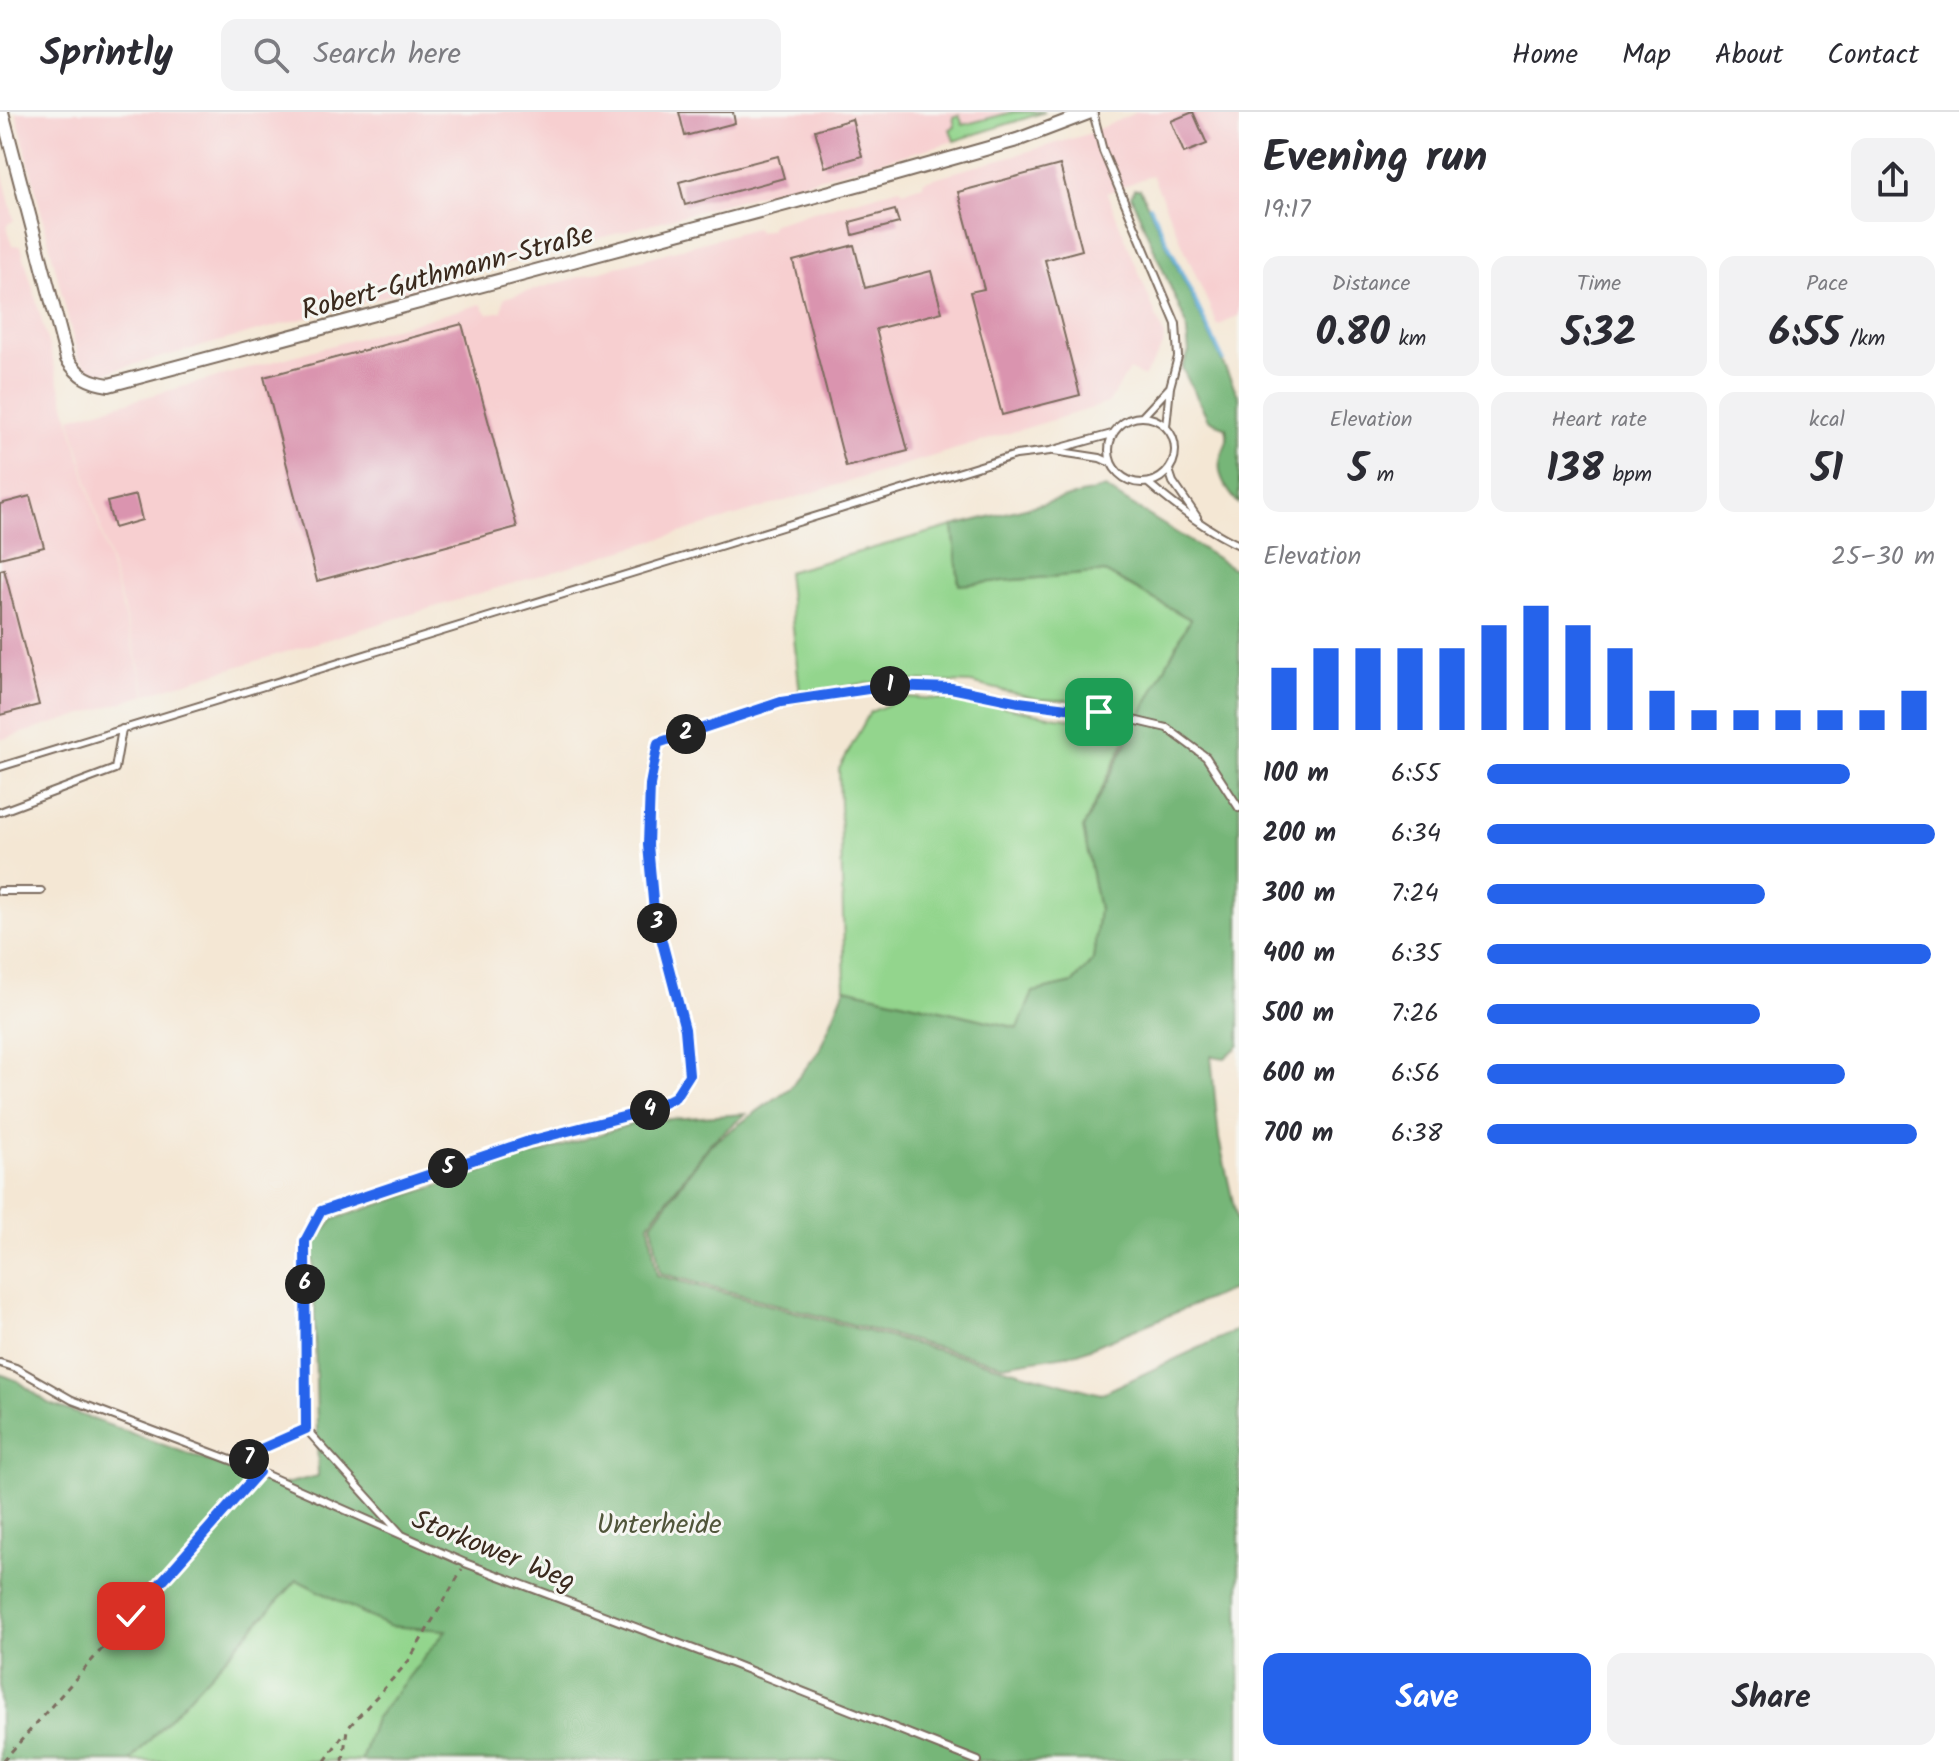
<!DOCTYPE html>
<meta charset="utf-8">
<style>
body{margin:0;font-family:Kalam,sans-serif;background:#f2f2f3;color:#2b2b33;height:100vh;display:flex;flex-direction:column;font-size:30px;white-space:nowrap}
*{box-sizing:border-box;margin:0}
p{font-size:26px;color:#7c7c81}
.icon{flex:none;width:44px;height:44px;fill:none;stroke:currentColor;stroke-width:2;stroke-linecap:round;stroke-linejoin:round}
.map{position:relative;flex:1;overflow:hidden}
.panel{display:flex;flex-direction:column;background:#fff;width:720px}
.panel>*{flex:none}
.pin{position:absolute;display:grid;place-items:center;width:68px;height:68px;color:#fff;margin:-34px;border-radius:16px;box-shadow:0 4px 12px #0006}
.km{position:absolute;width:40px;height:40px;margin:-20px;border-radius:50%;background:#222;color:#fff;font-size:22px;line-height:40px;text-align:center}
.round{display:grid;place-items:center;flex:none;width:84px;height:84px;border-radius:16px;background:#f2f2f3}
.summary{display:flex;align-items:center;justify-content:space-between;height:136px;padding:0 24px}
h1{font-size:44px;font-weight:700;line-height:60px}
.metrics{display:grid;grid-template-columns:repeat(3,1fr);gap:12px;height:136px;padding:8px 24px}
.metrics div{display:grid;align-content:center;border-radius:16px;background:#f2f2f3;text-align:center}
.metrics b{font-size:40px;font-weight:700}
.metrics small{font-size:22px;font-weight:400}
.metrics p{font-size:22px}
.chart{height:224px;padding:16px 24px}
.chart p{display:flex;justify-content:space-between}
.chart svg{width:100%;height:144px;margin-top:8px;stroke:#2563eb;stroke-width:6}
.button{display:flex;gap:16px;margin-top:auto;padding:16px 24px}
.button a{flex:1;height:92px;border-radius:16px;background:#2563eb;color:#fff;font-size:32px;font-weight:700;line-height:92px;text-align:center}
.button a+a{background:#f2f2f3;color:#2b2b33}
ul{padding:0 24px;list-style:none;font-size:26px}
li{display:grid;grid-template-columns:128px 96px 1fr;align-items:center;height:60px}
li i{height:20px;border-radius:10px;background:#2563eb}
header{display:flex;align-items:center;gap:48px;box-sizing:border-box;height:112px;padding:0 40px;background:#fff;border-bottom:2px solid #e1e1e2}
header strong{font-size:38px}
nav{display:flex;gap:44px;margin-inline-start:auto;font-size:28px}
.search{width:560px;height:72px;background:#f2f2f3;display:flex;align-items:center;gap:20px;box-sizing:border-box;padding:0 28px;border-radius:16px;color:#7c7c81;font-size:30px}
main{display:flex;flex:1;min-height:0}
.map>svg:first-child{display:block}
.built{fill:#f7cfd0}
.green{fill:#93d58d;stroke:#678056;stroke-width:2}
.forest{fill:#76b678;stroke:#58704b;stroke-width:2}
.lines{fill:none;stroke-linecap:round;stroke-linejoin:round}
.stream{stroke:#60afda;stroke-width:4}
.building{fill:#da94af}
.service-casing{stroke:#7c6c5e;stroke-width:10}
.minor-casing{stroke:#7c6c5e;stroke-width:16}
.path{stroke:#7c6c5e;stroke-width:3;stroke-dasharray:6 6;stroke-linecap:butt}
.service{stroke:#fff;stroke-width:6}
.minor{stroke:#fff;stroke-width:12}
.route-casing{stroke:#fff;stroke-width:16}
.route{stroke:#2563eb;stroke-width:10}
.labels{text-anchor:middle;stroke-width:6;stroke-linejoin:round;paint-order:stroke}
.street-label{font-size:28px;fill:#3b2a1e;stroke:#f6f6f2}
.park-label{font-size:28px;fill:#51553a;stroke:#f6f6f2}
</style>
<header>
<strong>Sprintly</strong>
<div class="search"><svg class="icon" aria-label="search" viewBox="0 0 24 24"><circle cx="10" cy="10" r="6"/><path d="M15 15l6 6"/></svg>Search here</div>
<nav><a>Home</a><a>Map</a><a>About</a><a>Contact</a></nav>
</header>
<main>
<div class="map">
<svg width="1239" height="1649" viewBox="0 0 1239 1649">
<rect width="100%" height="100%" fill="#f6f6f2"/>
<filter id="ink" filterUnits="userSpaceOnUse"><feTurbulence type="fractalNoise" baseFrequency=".0125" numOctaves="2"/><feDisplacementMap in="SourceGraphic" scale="16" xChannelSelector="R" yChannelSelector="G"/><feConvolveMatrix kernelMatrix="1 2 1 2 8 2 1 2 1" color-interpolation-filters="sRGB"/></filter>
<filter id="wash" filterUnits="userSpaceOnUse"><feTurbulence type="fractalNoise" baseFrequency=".006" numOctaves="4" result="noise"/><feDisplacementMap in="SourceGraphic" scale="32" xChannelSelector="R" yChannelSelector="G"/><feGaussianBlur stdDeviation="1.8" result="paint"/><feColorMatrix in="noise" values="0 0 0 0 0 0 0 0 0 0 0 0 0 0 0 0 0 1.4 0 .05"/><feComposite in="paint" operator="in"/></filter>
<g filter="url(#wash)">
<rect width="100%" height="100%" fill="#f4e7d4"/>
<!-- built -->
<path class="built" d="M16 0H1047L941 33 100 262 90 258 78 246Z
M1137 0H1239V203L1218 214 1152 63 1107 81 1164 223 1163 234 1144 265 1129 258 1109 291 147 582 70 306 481 192 488 202 502 199 504 186 755 116 759 120 770 117 773 111 900 76 903 79 923 73 924 69 1085 23Z
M0 51 14 108 7 113 12 133 21 134 146 583 0 628Z"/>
<!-- green -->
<path class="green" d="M1013 0H1045L954 29 950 17 955 15 953 5 959 3 963 13Z
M953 414 959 473 1105 460 1190 507 1141 603 1091 589 1039 587 971 571 912 569 869 571 800 582 787 460Z
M907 585 978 590 1050 604 1132 614 1083 716 1099 798 1093 848 1073 871 1033 880 1019 916 845 876 839 657 870 600Z
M297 1468 388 1514 447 1518 375 1607 361 1649H130Z"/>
<!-- forest -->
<path class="forest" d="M1134 77H1140L1239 285V392C1229 381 1217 365 1220 349 1222 334 1230 334 1226 316L1208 307 1182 256 1189 240 1186 211 1131 84Z
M1105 376 1239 460V933L1225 946 1211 944 1219 1027 1239 1117V1180L1230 1178 1078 1241 1003 1253 660 1161 652 1112 710 1033 790 976 819 939 845 876 1018 916 1033 880 1073 871 1093 848 1099 797 1083 716 1190 507 1105 460 959 473 953 414Z
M746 1002 709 1032 649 1112 657 1163 1101 1282 1239 1217V1649H361L375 1607 446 1518 388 1514 297 1468 130 1649H0V1262L18 1269 48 1291 277 1374 318 1364 313 1130 334 1107 641 1009Z"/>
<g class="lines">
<!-- stream -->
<path class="stream" d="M1150 94 1223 248"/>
</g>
<g id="blocks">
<!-- building -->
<path class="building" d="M679 0H733L735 11 685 24Z
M1193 0 1207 32 1184 41 1171 9Z
M852 7 862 44 825 55 815 18Z
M778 44 784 66 685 93 679 70Z
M1060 53 1082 138 1045 148 1080 283 1002 303 970 180 984 177 958 80Z
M895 98 899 111 853 123 850 110Z
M854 133 865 176 931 159 942 200 876 217 908 339 846 355 793 149Z
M462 212 517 415 317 469 264 265Z
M136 383 142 408 114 416 107 390Z
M30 384 44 435 0 446V392Z
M4 457 39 593 0 603V458Z"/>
</g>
</g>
<g filter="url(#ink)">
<use href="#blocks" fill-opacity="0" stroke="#7c6c5e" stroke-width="2"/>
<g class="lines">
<!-- service casing -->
<g class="service-casing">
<path id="service" d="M1093 0 1103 39 1176 212 1178 245 1170 275 1166 315
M1143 304 1170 275
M1109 338a33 33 0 1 1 66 0a33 33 0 1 1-66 0Z
M1054 339 1100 346 1111 351
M1169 358 1173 370 1197 405
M1148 371C1176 395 1206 418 1239 433
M0 655 1016 343 1050 339 1112 322
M0 700 115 657 122 617
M0 779H41
M0 1251 16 1256 72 1288 244 1353 465 1451 736 1553 978 1649
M306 1317 305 1129 321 1099 529 1029 650 998 675 985 689 963 685 917 654 799 648 733 650 673 658 631 781 590 888 574 951 576 1019 590 1099 600 1167 616 1206 645 1239 696
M244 1353 254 1340 306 1317 402 1423"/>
</g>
<!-- minor casing -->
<g class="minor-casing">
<path id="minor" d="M2 0 67 247C79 265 89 270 109 273L868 70 1017 28 1091 0"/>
</g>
<!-- path -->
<path class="path" d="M3 1649 252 1367
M325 1649 345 1620
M343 1649 347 1617 408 1550 462 1458"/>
<!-- service -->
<use href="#service" class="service"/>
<!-- minor -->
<use href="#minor" class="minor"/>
</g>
</g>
<g class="lines" filter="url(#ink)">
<!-- route casing -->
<g class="route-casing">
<path id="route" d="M131 1504 259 1360 244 1353 254 1340 306 1317 305 1129 321 1099 529 1029 650 998 675 985 689 963 685 917 654 799 648 733 650 673 658 631 781 590 888 574 951 576 1019 590 1099 600"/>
</g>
<!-- route -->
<use href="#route" class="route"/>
</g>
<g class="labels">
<!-- street labels -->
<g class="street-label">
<text transform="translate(447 159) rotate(-15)" y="10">Robert-Guthmann-Straße</text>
<text transform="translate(494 1437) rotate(22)" y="10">Storkower Weg</text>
</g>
<!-- park labels -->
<g class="park-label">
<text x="659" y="1421">Unterheide</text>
</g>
</g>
</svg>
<div class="pin" style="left:1099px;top:600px;background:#1e9e55"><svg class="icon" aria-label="arrive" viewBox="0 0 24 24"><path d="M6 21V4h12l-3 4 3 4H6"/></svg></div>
<div class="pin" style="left:131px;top:1504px;background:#d93025"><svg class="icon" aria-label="check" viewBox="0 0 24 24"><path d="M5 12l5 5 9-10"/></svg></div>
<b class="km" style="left:890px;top:574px">1</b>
<b class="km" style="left:686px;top:622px">2</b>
<b class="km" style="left:657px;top:811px">3</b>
<b class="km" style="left:650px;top:998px">4</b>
<b class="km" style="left:448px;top:1056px">5</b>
<b class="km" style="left:305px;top:1172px">6</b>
<b class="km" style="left:249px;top:1347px">7</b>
</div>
<section class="panel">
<div class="summary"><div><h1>Evening run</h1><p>19:17</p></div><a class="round"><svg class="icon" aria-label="share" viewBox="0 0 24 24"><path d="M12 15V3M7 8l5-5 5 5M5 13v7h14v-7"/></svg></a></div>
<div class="metrics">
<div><p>Distance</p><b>0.80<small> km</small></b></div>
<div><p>Time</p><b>5:32</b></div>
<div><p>Pace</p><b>6:55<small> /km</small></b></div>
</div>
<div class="metrics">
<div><p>Elevation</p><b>5<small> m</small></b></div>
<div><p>Heart rate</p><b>138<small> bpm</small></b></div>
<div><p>kcal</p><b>51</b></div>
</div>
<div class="chart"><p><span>Elevation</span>25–30 m</p>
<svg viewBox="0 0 160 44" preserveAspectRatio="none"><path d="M5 44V25M15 44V19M25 44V19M35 44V19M45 44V19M55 44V12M65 44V6M75 44V12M85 44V19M95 44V32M105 44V38M115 44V38M125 44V38M135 44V38M145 44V38M155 44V32"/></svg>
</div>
<ul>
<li><b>100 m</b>6:55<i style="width:81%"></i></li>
<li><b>200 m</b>6:34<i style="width:100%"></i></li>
<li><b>300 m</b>7:24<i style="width:62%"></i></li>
<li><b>400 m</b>6:35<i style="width:99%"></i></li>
<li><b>500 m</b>7:26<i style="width:61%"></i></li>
<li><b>600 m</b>6:56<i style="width:80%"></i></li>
<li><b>700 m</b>6:38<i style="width:96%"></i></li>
</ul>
<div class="button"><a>Save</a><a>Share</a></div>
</section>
</main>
